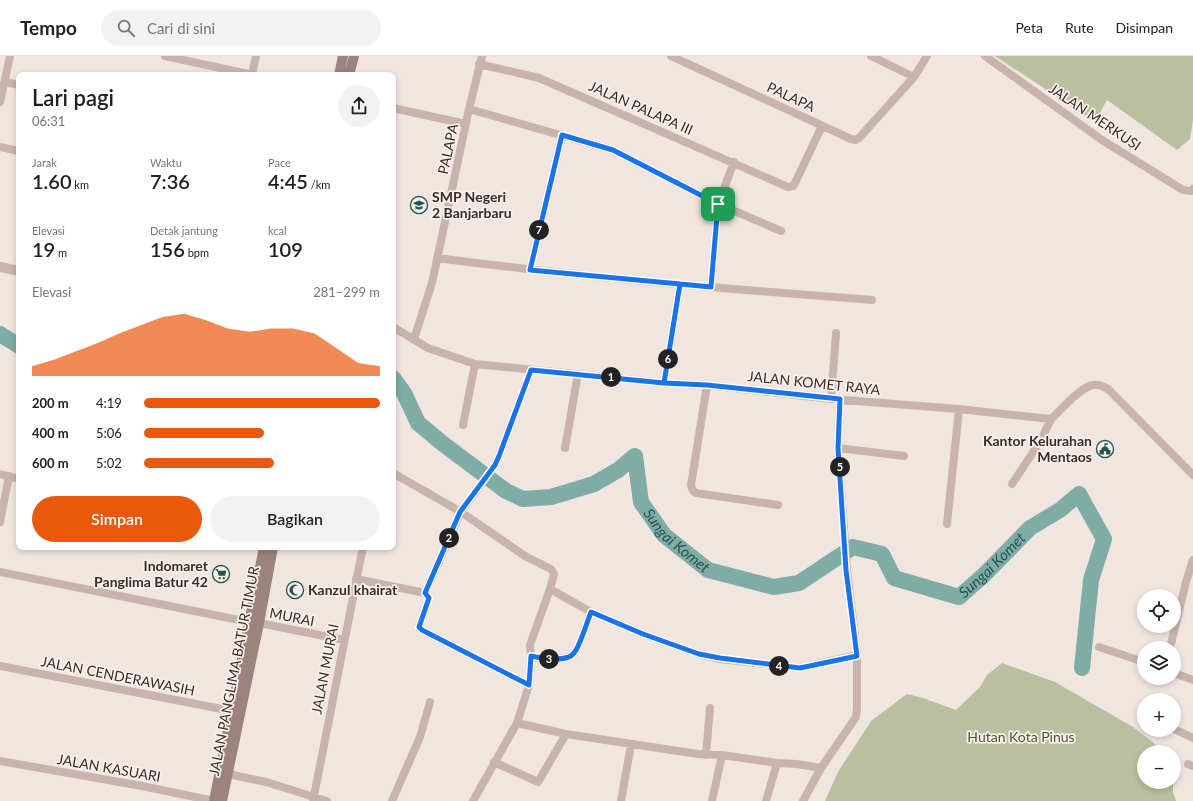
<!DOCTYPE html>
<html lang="id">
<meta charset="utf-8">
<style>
body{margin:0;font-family:Lato,sans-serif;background:#f2f2f2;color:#202124;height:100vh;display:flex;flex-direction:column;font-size:15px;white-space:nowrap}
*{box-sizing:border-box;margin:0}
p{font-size:13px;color:#757577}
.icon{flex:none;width:22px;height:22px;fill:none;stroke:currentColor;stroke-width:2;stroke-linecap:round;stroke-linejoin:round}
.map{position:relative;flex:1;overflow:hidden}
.details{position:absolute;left:16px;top:16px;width:380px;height:478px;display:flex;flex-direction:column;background:#fff;border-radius:8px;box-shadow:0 2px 6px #0003}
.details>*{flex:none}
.fabs{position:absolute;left:1137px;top:533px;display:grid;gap:8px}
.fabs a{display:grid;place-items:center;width:44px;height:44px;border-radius:50%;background:#fff;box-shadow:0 2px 6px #0003;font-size:20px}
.pin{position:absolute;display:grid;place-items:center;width:34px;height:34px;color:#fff;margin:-17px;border-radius:8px;box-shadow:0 2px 6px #0006}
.km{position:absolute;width:20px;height:20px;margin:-10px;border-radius:50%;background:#222;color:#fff;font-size:11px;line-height:20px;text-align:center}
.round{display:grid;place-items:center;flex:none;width:42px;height:42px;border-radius:21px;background:#f2f2f2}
.summary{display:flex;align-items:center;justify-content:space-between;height:68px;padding:0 16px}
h1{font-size:22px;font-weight:600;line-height:30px}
.metrics{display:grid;grid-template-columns:repeat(3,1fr);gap:6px;height:68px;padding:4px 16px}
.metrics div{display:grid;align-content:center}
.metrics b{font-size:20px;font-weight:600}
.metrics small{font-size:11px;font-weight:400}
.metrics p{font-size:11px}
.chart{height:112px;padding:8px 16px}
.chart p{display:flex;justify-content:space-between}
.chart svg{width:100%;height:72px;margin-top:4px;fill:#ea580c;opacity:.7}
.cta{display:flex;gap:8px;margin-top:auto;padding:8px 16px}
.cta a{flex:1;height:46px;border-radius:24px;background:#ea580c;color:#fff;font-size:16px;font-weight:600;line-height:46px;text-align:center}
.cta a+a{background:#f2f2f2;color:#202124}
ul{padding:0 16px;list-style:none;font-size:13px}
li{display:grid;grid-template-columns:64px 48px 1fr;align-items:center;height:30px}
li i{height:10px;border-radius:5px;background:#ea580c}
header{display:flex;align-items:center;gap:24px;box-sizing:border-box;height:56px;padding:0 20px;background:#fff;border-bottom:1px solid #e0e0e0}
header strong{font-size:19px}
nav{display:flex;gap:22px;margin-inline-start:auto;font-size:14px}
.search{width:280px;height:36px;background:#f2f2f2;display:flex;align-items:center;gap:10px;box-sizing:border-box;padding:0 14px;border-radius:22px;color:#757577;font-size:15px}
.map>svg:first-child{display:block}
.green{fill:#babfa0}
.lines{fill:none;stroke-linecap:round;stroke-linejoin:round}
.river{stroke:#80aca6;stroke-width:16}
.minor{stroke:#c8b4ac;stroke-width:8}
.tertiary{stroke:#c8b4ac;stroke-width:10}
.secondary{stroke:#9c837d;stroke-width:10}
.route-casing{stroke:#fff;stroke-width:8}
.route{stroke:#1a73e8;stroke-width:5}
.labels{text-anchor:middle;stroke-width:3.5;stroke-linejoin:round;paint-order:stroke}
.street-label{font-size:14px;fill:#372c2a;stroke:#f9f0eb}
.poi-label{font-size:14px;font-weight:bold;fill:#372c2a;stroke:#f9f0eb;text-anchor:start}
.park-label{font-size:14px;fill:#4c5330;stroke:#f9f0eb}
.water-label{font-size:15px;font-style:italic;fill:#235550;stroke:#f9f0eb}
</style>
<header>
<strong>Tempo</strong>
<div class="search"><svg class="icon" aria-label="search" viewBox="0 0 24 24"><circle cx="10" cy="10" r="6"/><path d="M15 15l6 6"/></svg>Cari di sini</div>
<nav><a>Peta</a><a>Rute</a><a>Disimpan</a></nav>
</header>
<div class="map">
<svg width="1193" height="745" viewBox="0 0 1193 745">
<rect width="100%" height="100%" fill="#f1e5df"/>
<!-- green -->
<path class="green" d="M995 0H1193V64L1190 83 1177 94 1107 44 1095 66Z
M1002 607 1055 626 1133 671 1155 688 1170 696H1144V726H1173V736L1176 745H825L838 716 871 665 907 638 923 642 956 654 980 631 987 619Z"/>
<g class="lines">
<!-- river -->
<g class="river">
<path d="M0 278 19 290"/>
<path id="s1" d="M393 322 404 337 418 367 442 387 506 435 523 443 551 441 594 428 618 414 635 400 641 446 664 479 708 514 774 531 799 527 853 491 882 498 894 522 959 541 985 518 1030 472 1060 454 1079 438 1104 483 1091 524 1082 612"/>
</g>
<!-- minor -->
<path class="minor" d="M165 0 253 19
M671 0 851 83 856 84 859 82 914 21 927 0
M871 0 914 21
M985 0 1102 84 1183 134 1191 135 1193 133
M479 8 539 22 788 131 793 130 795 127 822 70
M252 19 256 0
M5 26 19 29
M0 46 10 0
M393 52 466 68
M469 53 613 94 718 148 781 175
M0 91 19 95
M437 202C582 221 727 233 872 244
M530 214 562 79
M711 231 718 148 734 106
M393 271 428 292 475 308 664 327 707 329 831 343 959 353 1051 363C1061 354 1080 331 1093 329 1099 328 1103 330 1108 333L1193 419
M414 283 432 227 469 53 482 0
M664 327 680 228
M707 329 691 429C692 433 692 435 696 437L778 449
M831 343 836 277
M463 369 475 308
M565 392 578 318
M838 392 904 400
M393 417 461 456 525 500 551 513 554 518 550 533 530 589 531 601 529 629 517 667 473 745
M0 418 19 423
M1012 428 1041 384 1051 363
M0 466 9 420
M947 468 959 353
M0 516 249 566
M356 523 425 537
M550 533 591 556
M259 567 344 584
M1099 591 1144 606
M1170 592 1186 526 1193 504
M531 601C541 602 567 607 574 597 580 590 587 566 591 556L643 578 699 598 720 603 800 612 857 599
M0 610 232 655
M1174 617 1193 624
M529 629 422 574 419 571 429 542 425 537 461 456 495 409 499 400 531 314
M1174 673 1193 682
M566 678 698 698 722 699 777 707 797 708 821 712
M706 699 710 652
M0 705 142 730 214 745
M494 706 538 726 566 678 517 667
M1188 708 1193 710
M228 718 266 726 327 745
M313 745 363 491
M392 745 420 681 430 646
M621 745 631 689
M712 745 722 699
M766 745 777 707
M803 745 821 712 856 661 857 653V599L847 514 838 392 840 343"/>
<!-- tertiary -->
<path class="tertiary" d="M0 211 19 215"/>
<!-- secondary -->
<path class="secondary" d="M339 19 343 0
M349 19 354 0
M214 745 264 491
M222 745 259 567 273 491"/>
</g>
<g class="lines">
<!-- route casing -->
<g class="route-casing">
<path id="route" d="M718 148 711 231 680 228 664 327 531 314 499 400 495 409 460 456 425 537 429 542 419 571 422 574 529 629 531 600C542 602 567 607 574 597 580 590 587 566 591 556L643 578 699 598 720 602 800 612 857 600 846 514 838 392 840 343 707 329 664 327 680 228 530 214 562 79 613 94 718 148"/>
</g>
<!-- route -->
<use href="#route" class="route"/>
</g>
<!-- icons -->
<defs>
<g id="school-ring" transform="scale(0.9)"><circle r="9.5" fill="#f9f0eb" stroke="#235550" stroke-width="1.5"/><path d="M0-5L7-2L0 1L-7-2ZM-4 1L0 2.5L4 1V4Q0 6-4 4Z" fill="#235550"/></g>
<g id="civic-ring" transform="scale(0.9)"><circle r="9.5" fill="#f9f0eb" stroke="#235550" stroke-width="1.5"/><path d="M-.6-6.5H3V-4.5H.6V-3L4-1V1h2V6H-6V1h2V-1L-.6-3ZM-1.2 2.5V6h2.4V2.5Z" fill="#235550"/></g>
<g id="supermarket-ring" transform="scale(0.9)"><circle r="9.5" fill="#f9f0eb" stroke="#235550" stroke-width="1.5"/><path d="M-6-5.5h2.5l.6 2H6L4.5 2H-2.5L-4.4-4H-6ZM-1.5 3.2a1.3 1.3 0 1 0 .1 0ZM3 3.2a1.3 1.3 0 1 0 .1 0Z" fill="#235550"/></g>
<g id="mosque-ring" transform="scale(0.9)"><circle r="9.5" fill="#f9f0eb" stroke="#235550" stroke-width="1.5"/><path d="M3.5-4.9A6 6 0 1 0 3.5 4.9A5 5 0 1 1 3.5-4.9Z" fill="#235550"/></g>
</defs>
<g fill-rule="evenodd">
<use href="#school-ring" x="419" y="149"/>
<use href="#civic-ring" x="1105" y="393"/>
<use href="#supermarket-ring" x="221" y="518"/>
<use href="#mosque-ring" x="295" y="534"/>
</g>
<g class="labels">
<!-- street labels -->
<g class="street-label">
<text transform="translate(791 41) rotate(25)" y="5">PALAPA</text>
<text transform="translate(641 52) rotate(24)" y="5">JALAN PALAPA III</text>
<text transform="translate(1095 61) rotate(34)" y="5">JALAN MERKUSI</text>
<text transform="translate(448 93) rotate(-78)" y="5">PALAPA</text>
<text transform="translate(814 327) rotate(6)" y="5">JALAN KOMET RAYA</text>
<text transform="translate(292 561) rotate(11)" y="5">MURAI</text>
<text transform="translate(325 613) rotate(-79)" y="5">JALAN MURAI</text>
<text transform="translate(234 615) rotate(-79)" y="5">JALAN PANGLIMA BATUR TIMUR</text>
<text transform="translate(118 620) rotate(11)" y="5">JALAN CENDERAWASIH</text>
<text transform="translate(109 712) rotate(10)" y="5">JALAN KASUARI</text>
</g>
<!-- poi labels -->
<g class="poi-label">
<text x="432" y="146">SMP Negeri<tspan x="432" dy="16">2 Banjarbaru</tspan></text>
<text x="1092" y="390" text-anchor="end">Kantor Kelurahan<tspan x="1092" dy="16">Mentaos</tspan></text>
<text x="208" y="515" text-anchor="end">Indomaret<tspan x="208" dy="16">Panglima Batur 42</tspan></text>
<text x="308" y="539">Kanzul khairat</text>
</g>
<!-- park labels -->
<g class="park-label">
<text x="1021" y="686">Hutan Kota Pinus</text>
</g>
<!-- water labels -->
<g class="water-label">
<text dy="5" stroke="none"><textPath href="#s1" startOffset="404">Sungai Komet</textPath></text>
<text dy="5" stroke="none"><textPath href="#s1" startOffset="776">Sungai Komet</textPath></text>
</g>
</g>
</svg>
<div class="fabs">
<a><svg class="icon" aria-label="locate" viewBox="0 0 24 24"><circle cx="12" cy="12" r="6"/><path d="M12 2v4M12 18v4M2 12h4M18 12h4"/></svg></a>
<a><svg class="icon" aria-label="layers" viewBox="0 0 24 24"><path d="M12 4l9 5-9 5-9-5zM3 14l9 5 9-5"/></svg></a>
<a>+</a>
<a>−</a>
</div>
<div class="pin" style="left:718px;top:148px;background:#1e9e55"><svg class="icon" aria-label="arrive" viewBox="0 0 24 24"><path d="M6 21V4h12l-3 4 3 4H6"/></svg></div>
<b class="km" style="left:611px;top:321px">1</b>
<b class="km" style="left:449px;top:482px">2</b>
<b class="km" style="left:549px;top:603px">3</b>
<b class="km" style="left:779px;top:610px">4</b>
<b class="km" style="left:840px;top:411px">5</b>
<b class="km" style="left:668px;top:303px">6</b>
<b class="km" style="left:539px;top:174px">7</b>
<section class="details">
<div class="summary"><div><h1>Lari pagi</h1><p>06:31</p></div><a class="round"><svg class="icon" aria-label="share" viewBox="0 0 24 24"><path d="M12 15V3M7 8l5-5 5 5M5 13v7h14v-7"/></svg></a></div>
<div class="metrics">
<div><p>Jarak</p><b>1.60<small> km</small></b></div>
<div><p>Waktu</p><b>7:36</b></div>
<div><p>Pace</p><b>4:45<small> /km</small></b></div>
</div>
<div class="metrics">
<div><p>Elevasi</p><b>19<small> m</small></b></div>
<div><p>Detak jantung</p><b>156<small> bpm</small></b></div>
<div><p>kcal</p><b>109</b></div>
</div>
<div class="chart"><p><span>Elevasi</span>281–299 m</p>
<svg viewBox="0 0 160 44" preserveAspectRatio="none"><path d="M0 44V38L10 34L20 29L30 24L40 18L50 13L60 8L70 6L80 10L90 15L100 17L110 15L120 15L130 18L140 27L150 36L160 38V44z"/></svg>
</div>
<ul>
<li><b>200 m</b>4:19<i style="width:100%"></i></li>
<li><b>400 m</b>5:06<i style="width:51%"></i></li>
<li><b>600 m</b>5:02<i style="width:55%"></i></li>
</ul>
<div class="cta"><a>Simpan</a><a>Bagikan</a></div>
</section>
</div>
